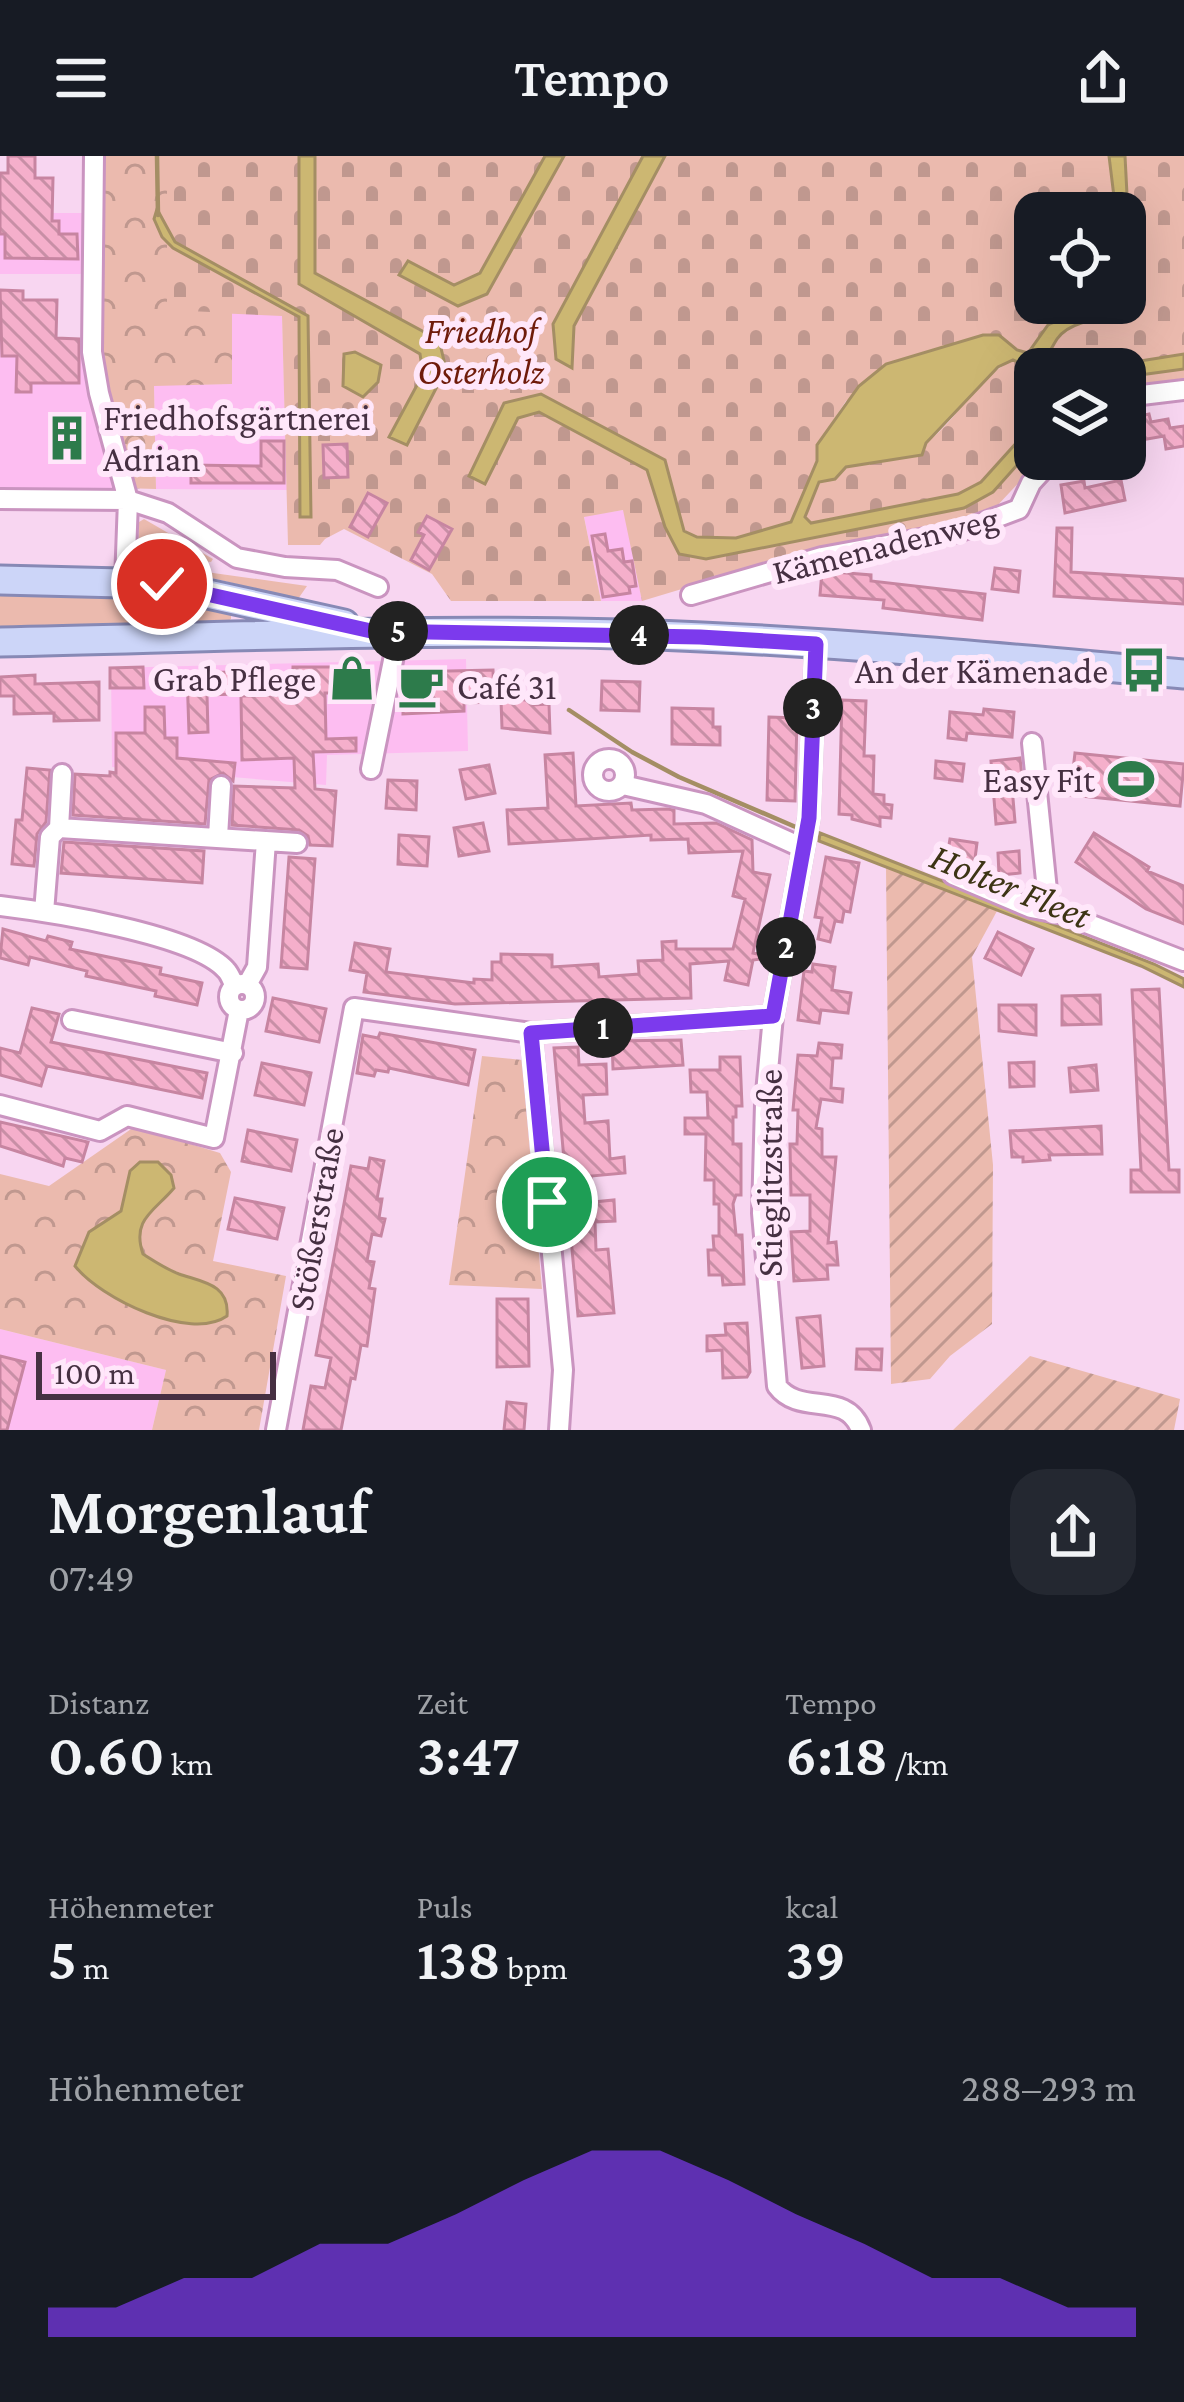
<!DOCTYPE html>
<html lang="de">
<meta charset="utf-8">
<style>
body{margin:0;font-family:"Crimson Pro",serif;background:#242831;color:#f1f3f6;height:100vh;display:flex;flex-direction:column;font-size:45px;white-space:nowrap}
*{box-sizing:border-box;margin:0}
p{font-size:39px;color:#9ea1a6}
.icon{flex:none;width:66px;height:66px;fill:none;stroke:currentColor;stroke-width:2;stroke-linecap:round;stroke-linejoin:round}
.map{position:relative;height:1274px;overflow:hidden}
.panel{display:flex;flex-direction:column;background:#171b24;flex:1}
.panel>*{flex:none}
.buttons{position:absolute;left:1014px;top:36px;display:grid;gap:24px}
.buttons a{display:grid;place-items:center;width:132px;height:132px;border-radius:24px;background:#171b24;box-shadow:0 12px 48px #0002;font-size:60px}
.scale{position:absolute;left:36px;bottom:30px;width:240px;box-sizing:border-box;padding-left:12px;border:6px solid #463042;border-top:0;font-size:33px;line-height:42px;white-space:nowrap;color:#463042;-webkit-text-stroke:9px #ffe7fa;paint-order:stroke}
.pin{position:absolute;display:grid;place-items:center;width:102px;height:102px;color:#fff;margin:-51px;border:6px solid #fff;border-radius:50%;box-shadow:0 3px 12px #0007}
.km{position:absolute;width:60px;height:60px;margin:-30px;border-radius:50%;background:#222;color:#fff;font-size:33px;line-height:60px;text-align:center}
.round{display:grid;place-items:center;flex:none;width:126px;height:126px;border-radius:36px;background:#242831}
.overview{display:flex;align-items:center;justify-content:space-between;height:204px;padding:0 48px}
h1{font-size:66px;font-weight:600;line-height:90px}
.figures{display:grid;grid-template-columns:repeat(3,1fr);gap:18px;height:204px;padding:12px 48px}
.figures div{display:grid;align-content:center}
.figures b{font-size:60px;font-weight:600}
.figures small{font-size:33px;font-weight:400}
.figures p{font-size:33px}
.chart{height:336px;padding:24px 48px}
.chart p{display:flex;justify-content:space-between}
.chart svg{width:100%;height:216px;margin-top:12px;fill:#7c3aed;opacity:.7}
header{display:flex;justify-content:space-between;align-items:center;height:156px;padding:0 48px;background:#171b24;font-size:54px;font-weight:600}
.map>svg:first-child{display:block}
.built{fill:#fdbdf1}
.grass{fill:#ebbaae}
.cemetery{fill:url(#cemetery-stones);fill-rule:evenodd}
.park{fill:url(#park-crowns)}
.garden{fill:url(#garden-furrows)}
.water{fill:#ccb772;stroke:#a48e64;stroke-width:3}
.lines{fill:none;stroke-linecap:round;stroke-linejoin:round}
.stream{stroke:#a48e64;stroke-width:4.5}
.building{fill:url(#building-back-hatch);stroke:#c785a1;stroke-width:3}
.minor-casing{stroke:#ca94c0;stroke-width:24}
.primary-casing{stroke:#8789b5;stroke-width:33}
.minor{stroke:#fff;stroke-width:18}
.primary{stroke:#ccd5f8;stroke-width:27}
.route-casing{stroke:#fff;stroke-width:24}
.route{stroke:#7c3aed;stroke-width:15}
.labels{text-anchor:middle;stroke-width:12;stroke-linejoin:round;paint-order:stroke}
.park-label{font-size:36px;font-style:italic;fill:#6f1b0a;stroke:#ffe7fa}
.poi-label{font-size:36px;fill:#463042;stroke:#ffe7fa;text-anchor:end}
.street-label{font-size:36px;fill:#463042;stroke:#ffe7fa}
.water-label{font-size:39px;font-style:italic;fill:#3d3415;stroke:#ffe7fa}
</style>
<header><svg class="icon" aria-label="menu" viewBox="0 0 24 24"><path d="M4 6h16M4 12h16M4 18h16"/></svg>Tempo<svg class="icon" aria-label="share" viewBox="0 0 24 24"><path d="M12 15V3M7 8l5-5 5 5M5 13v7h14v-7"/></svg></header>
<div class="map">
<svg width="1184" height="1274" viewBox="0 0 1184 1274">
<defs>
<pattern id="cemetery-stones" width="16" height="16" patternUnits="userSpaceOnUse" patternTransform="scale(3)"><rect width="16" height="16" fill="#ebbaae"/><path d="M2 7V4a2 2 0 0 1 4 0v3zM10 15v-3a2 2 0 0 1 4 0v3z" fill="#c0988f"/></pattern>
<pattern id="park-crowns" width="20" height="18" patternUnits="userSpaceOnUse" patternTransform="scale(3)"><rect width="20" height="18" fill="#ebbaae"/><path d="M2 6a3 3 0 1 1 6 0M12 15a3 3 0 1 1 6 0" fill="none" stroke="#c0988f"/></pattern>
<pattern id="garden-furrows" width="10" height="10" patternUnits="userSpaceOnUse" patternTransform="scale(3)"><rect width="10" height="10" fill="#ebbaae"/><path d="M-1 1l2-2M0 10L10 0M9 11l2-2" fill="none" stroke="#c0988f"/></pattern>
<pattern id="building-back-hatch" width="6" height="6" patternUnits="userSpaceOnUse" patternTransform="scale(3)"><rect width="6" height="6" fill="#f5afcb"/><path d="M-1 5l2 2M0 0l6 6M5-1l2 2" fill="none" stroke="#c88fa6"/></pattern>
</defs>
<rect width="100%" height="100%" fill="#f8d6f1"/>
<!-- built -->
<path class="built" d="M0 57H89L88 118H0Z
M232 157 282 159 287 334 156 333 154 229 232 228Z
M0 181 87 183 122 332H0Z
M624 354 642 445H601L584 360Z
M466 503 468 595 327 599 326 629 112 611 111 512Z
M0 1173 166 1214 152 1274H0Z"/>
<!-- grass -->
<path class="grass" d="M144 363 213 403 211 406 138 397 139 366Z
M135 406 307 430 298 443 208 421 140 413Z
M74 437H173L231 454V463L220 470 0 477V440Z"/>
<!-- cemetery -->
<path class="cemetery" d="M167 0H1184V226L1125 235V213H1035V303H1041L995 352 974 362 775 405 642 445 623 354 584 361 601 445H451L432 418 344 373 325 383 320 389H288L282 160 167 155ZM1035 57H1125V147H1035ZM983 179 1013 204C981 220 963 253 939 276 916 298 880 300 851 310 838 315 833 323 819 326L817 289 846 245 934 195Z"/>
<!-- park -->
<path class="park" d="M89 0H167V154L232 157V228L154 230 156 333 122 332 94 230Z
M482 900 522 904 542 1133 449 1129Z
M134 971 220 997 231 1016 213 1105 286 1120 259 1274H152L166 1214 0 1173V1018L49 1030Z"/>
<!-- garden -->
<path class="garden" d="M886 710 997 755 972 801 993 1009 992 1168 950 1200 930 1223 891 1228Z
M1030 1200 1180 1243 1174 1274H953Z"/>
<!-- water -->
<path class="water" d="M299 0H315V117L439 184 446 213 407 289 389 281 423 218 420 198 299 128Z
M545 0H564L487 138 458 150 399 119 408 105 454 129 480 117Z
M643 0H665L574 170 572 212 556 203 553 168Z
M1109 0H1125L1132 135 1125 147V57H1116Z
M157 53 175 86 308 160 311 361H300L299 161 173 92 162 81 154 63Z
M1064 147H1125L1112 161C1094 163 1068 167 1057 183 1048 197 1047 205 1031 212L1013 204 998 211 926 287 922 299 846 311 835 323 819 326 805 361 811 367 958 338 981 326 1035 266V289L993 336 964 352 706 403 679 398 665 371 647 314 539 256 518 262 485 328 469 320 504 247 541 238 665 304 684 375 697 381 736 382 791 366 817 305V289L859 230 886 208 983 179H999L1017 194 1028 197 1048 169 1059 164Z
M355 196 381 209 378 226 363 241 343 230 344 198Z
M1184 198V213L1125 221V213H1090Z
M820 677 1154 808 1184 823V831L1141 810 819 685Z
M140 1006H158L171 1019 174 1032C155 1055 131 1063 143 1098 154 1105 166 1113 179 1118 202 1126 230 1128 227 1160 190 1186 100 1142 75 1110L89 1076 121 1055 130 1015Z"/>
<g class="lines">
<!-- stream -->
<path class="stream" d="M157 0 158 59
M569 554 632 596 679 621 798 672"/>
</g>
<!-- building -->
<path class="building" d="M8 0H35V22H53L52 65H59V78H77L78 103 5 102V78H0V17H8Z
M0 134 23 135V144H57L56 182 79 183V227H31V236H16L17 200H2Z
M1149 258 1151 266 1168 263 1170 272 1184 270V290L1166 293 1164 280 1125 287V263Z
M58 265H75V299H58Z
M261 285H284V327H191V309L261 310Z
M347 288 348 321 324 322 323 289Z
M1121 324 1125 344 1065 357 1061 329 1084 325 1085 332Z
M368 337 387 347 368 381 350 371Z
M427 360 452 373 429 414 411 404 424 379 418 376Z
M1057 372H1072L1071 416 1184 423V448L1054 440Z
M605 378 608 395 622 393 624 406 632 405 636 430 629 431 630 437 603 441 592 380Z
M995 412 1020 415 1018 436 992 433Z
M822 415 871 419V425L985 438 982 464 883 452 884 444 820 439Z
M143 511 144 532H110V512Z
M293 511H356V537H325L326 583 356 582V595L313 596 315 633 336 635 332 690 310 689 308 680 299 674 232 669 234 630 295 632 294 602 242 604 241 540 292 539Z
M493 514 494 546 464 547V555L403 558 404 516Z
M234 516V538L207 539 208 576 189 577 187 517Z
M35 519V528L99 526V564L54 565V557L14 558V540H0V521Z
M602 525 640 526 639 555 601 554Z
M517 543 533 545V549L549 548 550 577 502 572 501 544Z
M842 544 866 545 864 600H874L873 638 884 639V648L892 649 891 662 880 661V670L852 663V659L839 658Z
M145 551H164L165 582H177V602L235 607 233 625 223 617 209 624 205 668 73 659 75 618 110 620V616L116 617V577H145Z
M672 552 713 553V571H720V589L672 588Z
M984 553 1014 556 1012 581 967 577 966 584 948 582 950 556 983 559Z
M769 561 797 562 795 645 767 644Z
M573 597 576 650 631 647 632 654 667 653 674 654V668L716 667 752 684 753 716 770 719 753 797 762 799 761 803 753 804 748 829 725 824 729 805 690 808 691 842 455 848 364 836 367 817 350 814 355 787 390 793 386 816 474 827V823L492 824V806H501V798L552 799V811L598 808 599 821 639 818 638 805 663 804 662 786 676 785V793H733L745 743 733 740 743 695 689 697 688 683 651 684V679L509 688 507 654 548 652 545 599Z
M1075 597 1184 608 1180 650 1070 639Z
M1020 602 1023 630 1012 631 1015 666 996 668 991 605Z
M936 605 964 608 962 625 935 622Z
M489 609 495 637 466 643 460 614Z
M27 612 50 614 46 666 37 678 34 710 12 708 16 664H22Z
M388 624 417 625 416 654 386 652Z
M483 667 489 695 459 700 454 672Z
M1094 677 1149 711 1147 715 1184 730V768L1146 753 1076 706Z
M399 679 429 681 427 710 398 708Z
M950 683 977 687 974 710 946 706Z
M64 686 204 695 202 727 61 717Z
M1019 695 1020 717 999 719 998 697Z
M289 701 315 703 307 813 281 811Z
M826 701 859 707 850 756 844 755 842 766 835 765 830 786 818 783 822 762 815 761Z
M3 773 46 785 48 780 72 786 70 793 161 812 160 818 202 827 197 849 155 840 156 835 86 820 87 815 30 801 28 809 0 802Z
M998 776 1033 793 1021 819 985 802Z
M813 808 835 811 832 834 851 837 848 857 821 854 819 867 798 864 804 815 812 816Z
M1159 833 1169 1014H1179V1036H1131V1014H1141L1132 834Z
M1100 839 1101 868 1062 869V840Z
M273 842 326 853 319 886 266 875Z
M999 849H1036V879L999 875Z
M32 852 59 858 51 886 207 917 202 942 47 910 41 930 0 919V892L20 897Z
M380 877 475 894 468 929 389 912 388 916 376 914 374 920 357 917 363 879 378 882Z
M681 884 683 909 613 913 612 885Z
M819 887 842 889 841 902H833L831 932 843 933 842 946 821 943 816 972 822 973V1001H836L828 1087 836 1086 838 1109H827L828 1123 794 1125 791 1076 810 1075V1039H791L790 988H797L798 954H793L798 899 817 900Z
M578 891 579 909 606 908 607 938 583 939 585 967 608 965 610 1003 624 1001 625 1017 591 1020 593 1046 614 1044 615 1065 595 1066 596 1094 608 1093 614 1157 578 1160 554 892Z
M720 901H740L742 950H736V961H733V988H741V1039H736L733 1048 736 1079H742L744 1128 723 1129 722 1119H709L708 1094H714L713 1080H719V1048H714V1024H705L706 978H685V962H708L707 936H691L690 914H720Z
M1034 906V930L1010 931 1009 907Z
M262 907 311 917 304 949 255 939Z
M1096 909 1098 934 1071 936 1069 912Z
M0 966 88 986 82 1006 65 1002 63 1010 0 990Z
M1101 970 1102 998 1049 999 1050 1004 1023 1006V1001H1012L1010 975Z
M248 974 297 984 291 1015 242 1005Z
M370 1002 384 1005 377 1043H382L379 1062 385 1063 381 1080 372 1078 367 1105 374 1106 369 1132 375 1133 367 1190 361 1189 355 1223 351 1222 341 1274H303L311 1230 325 1232 331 1202 316 1199 351 1010 368 1013Z
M235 1042 284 1052 277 1083 228 1073Z
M497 1143H528L529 1210 497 1211Z
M820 1160 824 1210 802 1212 797 1162Z
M747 1167 750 1216 747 1221 723 1222 722 1194 707 1195V1180L726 1179 725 1168Z
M857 1193H882L881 1214 856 1213Z
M0 1200 25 1206 7 1274H0Z
M507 1246 526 1248 524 1274H504Z"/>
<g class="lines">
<!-- minor casing -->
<g class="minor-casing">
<path id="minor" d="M94 0 92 196 99 237 128 344 125 426
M1125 241 1184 234
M0 343 128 344 168 357 237 402 285 411 337 414 378 431
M691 439 822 401 958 376 1019 353 1031 327 1053 303
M816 487 809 662 773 860 765 948 762 1057 777 1230C800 1261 846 1233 861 1274
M1032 587 1049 754
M593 619a16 16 0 1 1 32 0a16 16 0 1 1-32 0Z
M371 613 399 475
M623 629 706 648 803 692
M59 672 62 618
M218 681 221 630
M953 719 1031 752 1063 758 1184 805
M0 750C49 756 194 778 226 814 230 818 232 825 235 830
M44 756 50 681 59 672 297 687
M229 841a13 13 0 1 1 26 0a13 13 0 1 1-26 0Z
M247 829 257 811 266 685
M72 864 233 897
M531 877 563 1214 559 1274
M0 949 100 975 127 960 214 982 239 854
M276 1274 354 852 531 877 773 860"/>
</g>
<!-- primary casing -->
<g class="primary-casing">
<path id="primary" d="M0 424 162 428 344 468
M0 486C234 481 468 470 702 481 863 488 1023 504 1184 518"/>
</g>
<!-- minor -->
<use href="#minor" class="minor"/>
<!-- primary -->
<use href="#primary" class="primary"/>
</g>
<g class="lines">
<!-- route casing -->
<g class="route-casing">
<path id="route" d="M162 428 371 475 700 481 816 488 809 662 773 860 531 877 547 1046"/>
</g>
<!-- route -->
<use href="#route" class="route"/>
</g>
<!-- icons -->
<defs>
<g id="building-bare" transform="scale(3.6)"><path d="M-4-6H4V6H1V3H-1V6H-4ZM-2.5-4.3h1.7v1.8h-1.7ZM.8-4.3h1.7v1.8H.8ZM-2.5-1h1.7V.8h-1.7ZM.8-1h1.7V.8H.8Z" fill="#2d7b4b" stroke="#ffe7fa" stroke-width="2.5" paint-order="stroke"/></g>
<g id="bus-bare" transform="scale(3.6)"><path d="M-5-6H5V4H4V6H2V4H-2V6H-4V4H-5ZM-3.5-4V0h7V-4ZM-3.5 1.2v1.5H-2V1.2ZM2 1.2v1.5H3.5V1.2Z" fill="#2d7b4b" stroke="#ffe7fa" stroke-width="2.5" paint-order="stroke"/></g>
<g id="shop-bare" transform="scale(3.6)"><path d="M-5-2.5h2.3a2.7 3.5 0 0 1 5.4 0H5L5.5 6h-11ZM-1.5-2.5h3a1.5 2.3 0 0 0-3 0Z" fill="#2d7b4b" stroke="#ffe7fa" stroke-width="2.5" paint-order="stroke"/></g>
<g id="cafe-bare" transform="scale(3.6)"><path d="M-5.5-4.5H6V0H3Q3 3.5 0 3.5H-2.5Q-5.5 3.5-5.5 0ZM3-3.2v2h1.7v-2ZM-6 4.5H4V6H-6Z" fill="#2d7b4b" stroke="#ffe7fa" stroke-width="2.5" paint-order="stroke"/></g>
<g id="stadium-bare" transform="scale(3.6)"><path d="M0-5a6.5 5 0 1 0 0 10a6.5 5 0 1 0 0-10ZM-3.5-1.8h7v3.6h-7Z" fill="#2d7b4b" stroke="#ffe7fa" stroke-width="2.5" paint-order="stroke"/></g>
</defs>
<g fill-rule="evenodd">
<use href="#building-bare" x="67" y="282"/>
<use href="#bus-bare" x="1144" y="514"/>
<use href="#shop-bare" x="352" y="522"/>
<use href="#cafe-bare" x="421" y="530"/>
<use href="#stadium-bare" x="1131" y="623"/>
</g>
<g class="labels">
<!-- park labels -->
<g class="park-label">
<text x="481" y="187">Friedhof<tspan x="481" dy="41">Osterholz</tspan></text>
</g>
<!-- poi labels -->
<g class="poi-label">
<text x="103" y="274" text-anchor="start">Friedhofsgärtnerei<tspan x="103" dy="41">Adrian</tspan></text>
<text x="1108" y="527">An der Kämenade</text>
<text x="316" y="535">Grab Pflege</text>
<text x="457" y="543" text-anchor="start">Café 31</text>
<text x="1095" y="636">Easy Fit</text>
</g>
<!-- street labels -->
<g class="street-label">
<text transform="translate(885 388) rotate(-14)" y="13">Kämenadenweg</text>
<text transform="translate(769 1017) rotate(-90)" y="13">Stieglitzstraße</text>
<text transform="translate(315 1063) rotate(-80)" y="13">Stößerstraße</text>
</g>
<!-- water labels -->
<g class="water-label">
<text transform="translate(1011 729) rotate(22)" y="14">Holter Fleet</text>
</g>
</g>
</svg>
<div class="buttons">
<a><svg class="icon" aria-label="locate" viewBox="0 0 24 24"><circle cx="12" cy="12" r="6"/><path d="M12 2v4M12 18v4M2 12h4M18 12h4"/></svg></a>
<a><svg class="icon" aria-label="layers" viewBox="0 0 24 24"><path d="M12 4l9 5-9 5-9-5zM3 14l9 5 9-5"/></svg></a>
</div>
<div class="scale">100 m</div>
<div class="pin" style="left:547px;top:1046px;background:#1e9e55"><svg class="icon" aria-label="arrive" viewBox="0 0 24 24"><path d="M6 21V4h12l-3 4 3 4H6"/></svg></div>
<div class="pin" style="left:162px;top:428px;background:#d93025"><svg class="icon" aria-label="check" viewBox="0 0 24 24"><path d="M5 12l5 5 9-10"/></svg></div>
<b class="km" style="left:603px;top:872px">1</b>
<b class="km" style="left:786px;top:791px">2</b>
<b class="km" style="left:813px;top:552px">3</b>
<b class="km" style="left:639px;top:479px">4</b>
<b class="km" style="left:398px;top:475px">5</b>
</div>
<section class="panel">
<div class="overview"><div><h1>Morgenlauf</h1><p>07:49</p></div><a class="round"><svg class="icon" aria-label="share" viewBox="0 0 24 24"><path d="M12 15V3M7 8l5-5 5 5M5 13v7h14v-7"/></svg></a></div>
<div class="figures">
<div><p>Distanz</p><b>0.60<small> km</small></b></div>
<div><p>Zeit</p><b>3:47</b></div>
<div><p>Tempo</p><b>6:18<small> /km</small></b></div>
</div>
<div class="figures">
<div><p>Höhenmeter</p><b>5<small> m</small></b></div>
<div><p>Puls</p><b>138<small> bpm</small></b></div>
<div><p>kcal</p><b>39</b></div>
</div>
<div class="chart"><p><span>Höhenmeter</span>288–293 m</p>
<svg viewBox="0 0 160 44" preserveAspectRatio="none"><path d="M0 44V38L10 38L20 32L30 32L40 25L50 25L60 19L70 12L80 6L90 6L100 12L110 19L120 25L130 32L140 32L150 38L160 38V44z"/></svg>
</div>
</section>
